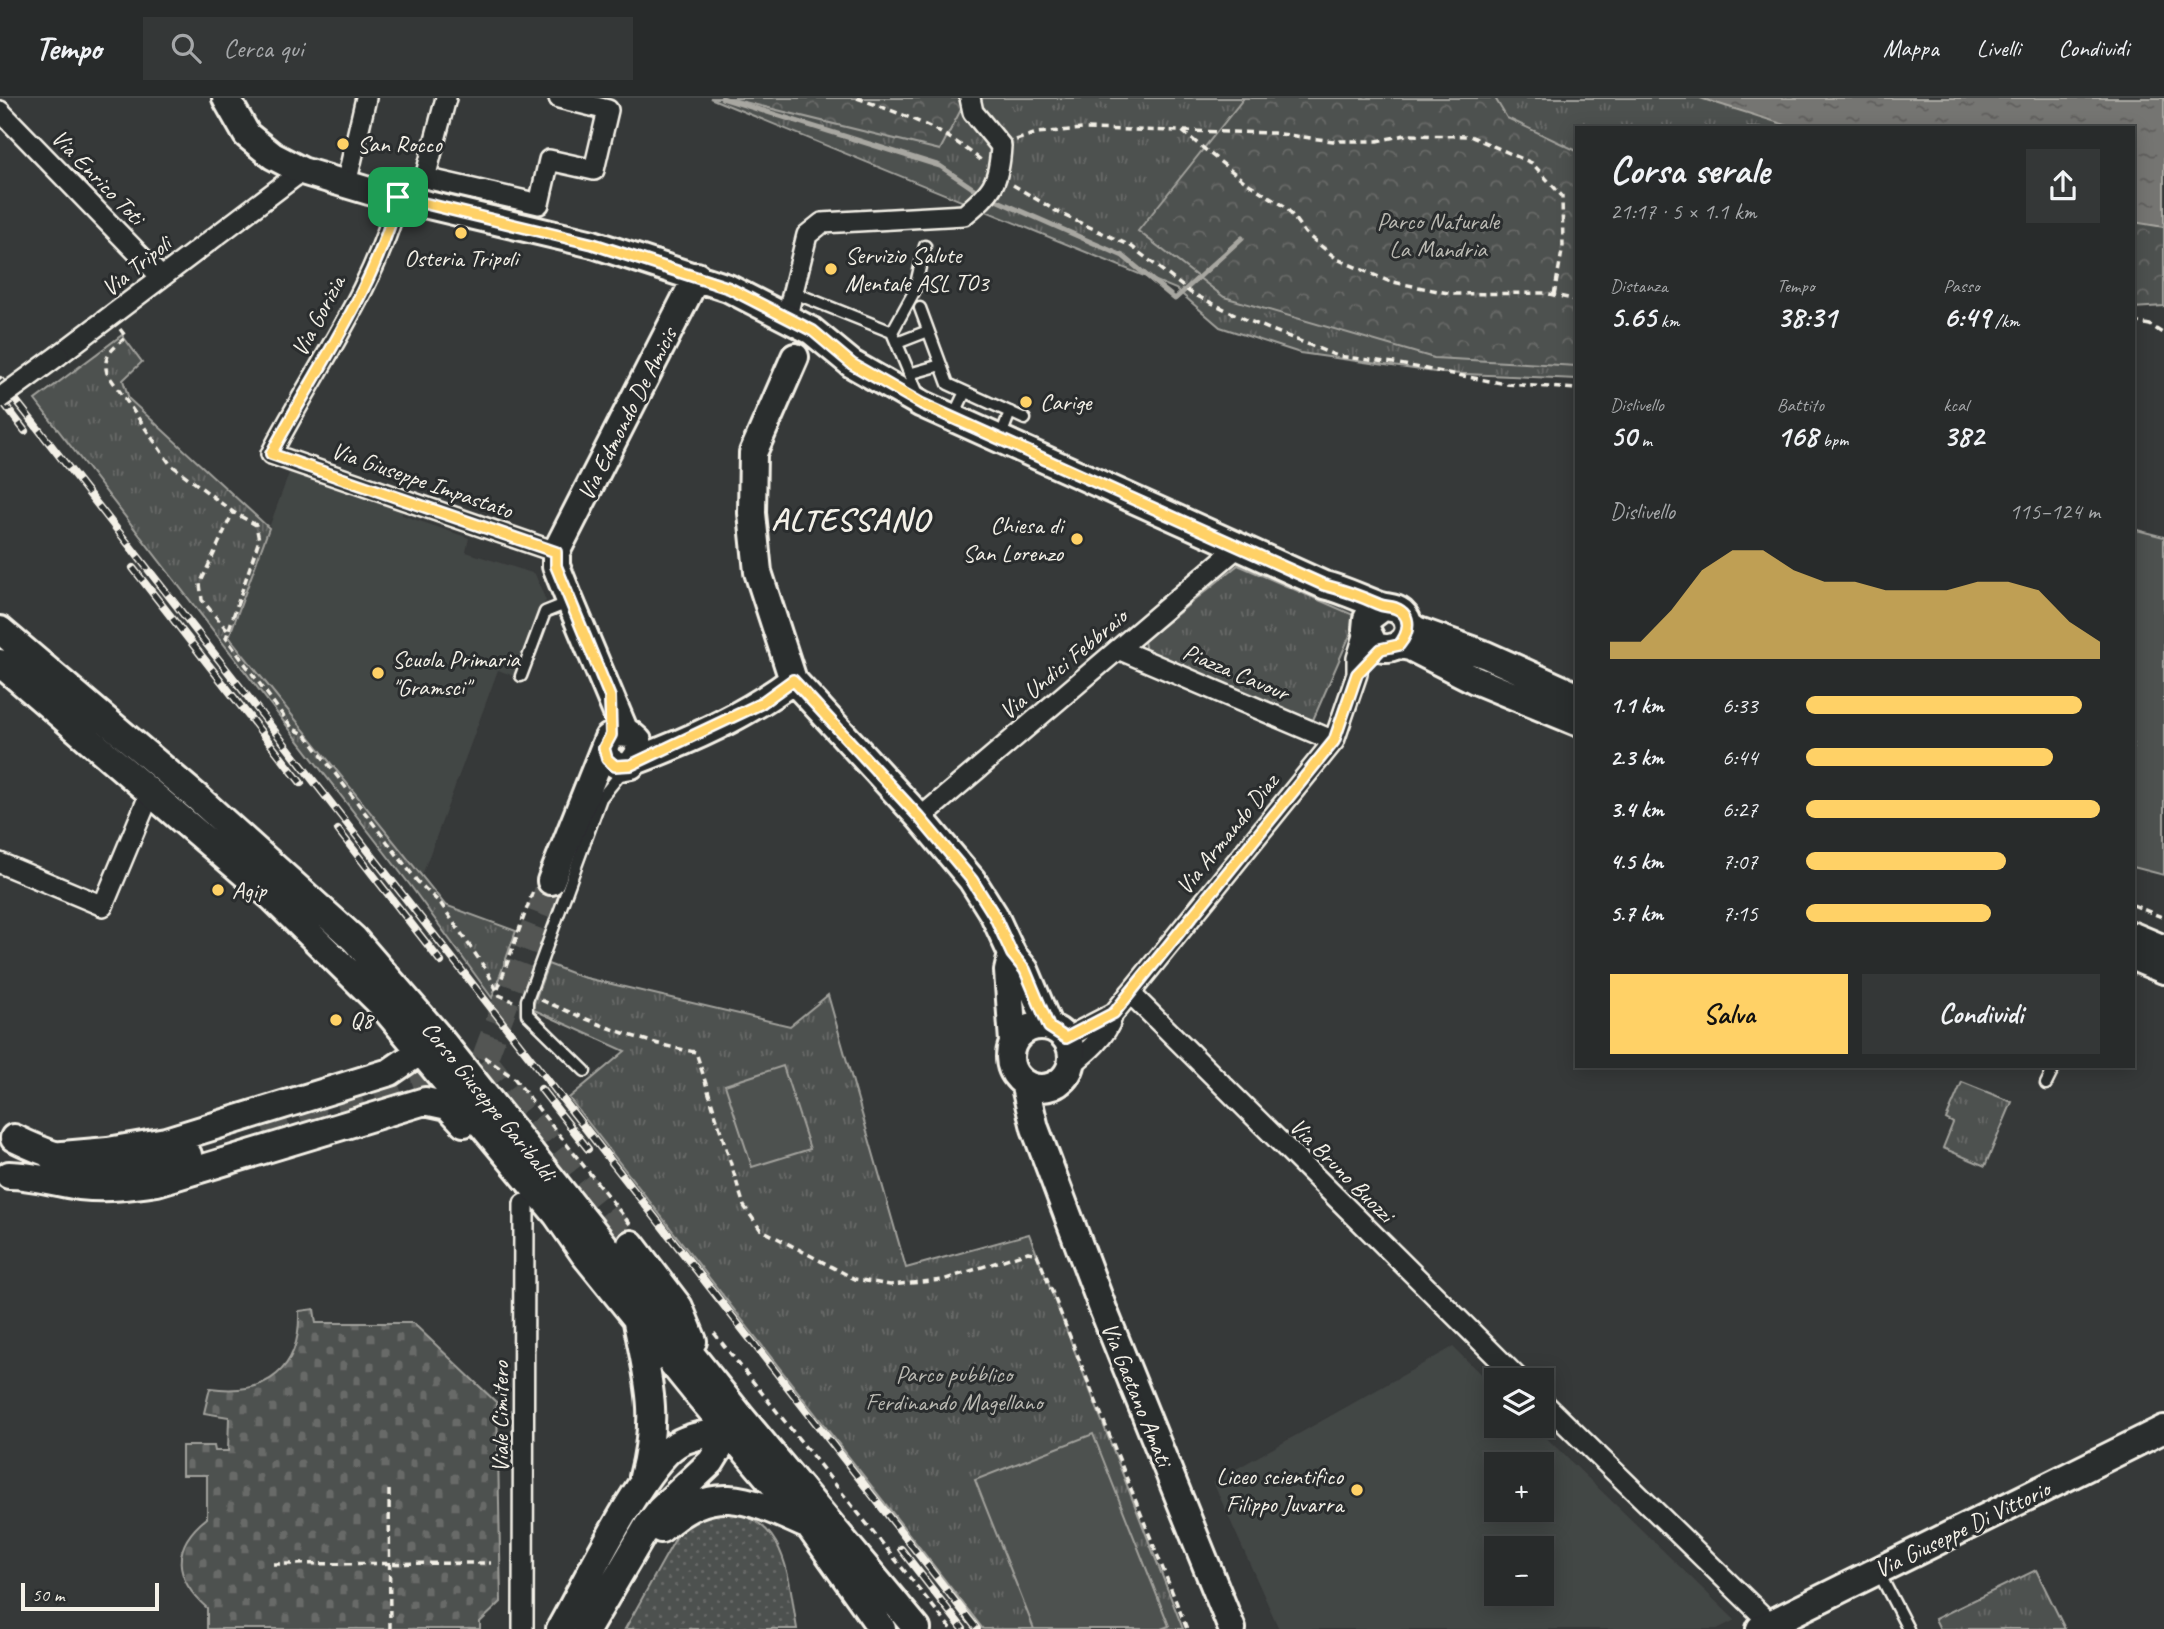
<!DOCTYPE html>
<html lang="it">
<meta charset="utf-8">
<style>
body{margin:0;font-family:Caveat,sans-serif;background:#343737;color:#f1f3f6;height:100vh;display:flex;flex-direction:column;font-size:26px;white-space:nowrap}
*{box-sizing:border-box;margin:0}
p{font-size:23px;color:#a5a7a9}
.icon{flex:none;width:38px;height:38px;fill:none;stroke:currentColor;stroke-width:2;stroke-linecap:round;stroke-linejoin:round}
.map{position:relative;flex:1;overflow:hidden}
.details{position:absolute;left:1575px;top:28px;width:560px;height:942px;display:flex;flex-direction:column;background:#282b2b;border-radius:0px;box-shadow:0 4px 18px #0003,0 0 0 2px #444747}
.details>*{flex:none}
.buttons{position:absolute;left:1484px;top:1270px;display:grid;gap:14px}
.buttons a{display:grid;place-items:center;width:70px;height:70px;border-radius:0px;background:#282b2b;box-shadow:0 4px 18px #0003,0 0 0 2px #444747;font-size:35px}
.scale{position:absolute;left:21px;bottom:18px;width:138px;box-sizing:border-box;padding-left:7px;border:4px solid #f4f1e8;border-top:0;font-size:19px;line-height:24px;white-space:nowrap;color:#f4f1e8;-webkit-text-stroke:5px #2a2d2e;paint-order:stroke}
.pin{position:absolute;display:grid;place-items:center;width:60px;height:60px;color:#fff;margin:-30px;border-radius:14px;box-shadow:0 4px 10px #0006}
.round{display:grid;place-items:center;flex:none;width:74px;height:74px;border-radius:0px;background:#343737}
.summary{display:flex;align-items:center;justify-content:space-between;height:119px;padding:0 35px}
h1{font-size:38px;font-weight:700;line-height:52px}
.figures{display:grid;grid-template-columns:repeat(3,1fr);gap:10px;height:119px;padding:7px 35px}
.figures div{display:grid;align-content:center}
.figures b{font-size:30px;font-weight:700}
.figures small{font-size:19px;font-weight:400}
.figures p{font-size:19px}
.chart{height:196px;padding:14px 35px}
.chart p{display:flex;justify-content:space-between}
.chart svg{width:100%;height:126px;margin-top:7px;fill:#ffd166;opacity:.7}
.cta{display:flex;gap:14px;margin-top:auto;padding:14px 35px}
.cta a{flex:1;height:80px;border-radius:0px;background:#ffd166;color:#111;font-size:28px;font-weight:700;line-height:80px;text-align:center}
.cta a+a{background:#343737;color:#f1f3f6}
ul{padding:0 35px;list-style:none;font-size:23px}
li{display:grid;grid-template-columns:112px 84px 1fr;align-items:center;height:52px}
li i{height:18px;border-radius:9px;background:#ffd166}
header{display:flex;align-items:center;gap:42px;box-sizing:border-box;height:98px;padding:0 35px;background:#282b2b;border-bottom:2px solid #444747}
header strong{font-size:33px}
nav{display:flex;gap:38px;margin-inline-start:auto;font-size:24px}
.search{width:490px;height:63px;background:#343737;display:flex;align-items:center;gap:18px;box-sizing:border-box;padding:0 24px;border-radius:0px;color:#a5a7a9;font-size:26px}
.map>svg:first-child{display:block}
.built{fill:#434645;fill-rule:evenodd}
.grass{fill:url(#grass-tufts);stroke:#a1a19c;stroke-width:2}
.forest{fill:url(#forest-crowns);stroke:#a1a19c;stroke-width:2}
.cemetery{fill:url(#cemetery-stones);stroke:#a1a19c;stroke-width:2}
.garden{fill:url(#garden-dots);stroke:#a1a19c;stroke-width:2}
.pitch{fill:#4e514f;stroke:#a1a19c;stroke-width:2}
.water{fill:url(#water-ripples);stroke:#a8a7a1;stroke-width:2}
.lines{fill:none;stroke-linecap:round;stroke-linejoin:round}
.stream{stroke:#a8a7a1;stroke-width:5}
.secondary-tunnel{stroke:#525553;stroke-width:26;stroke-dasharray:26 13;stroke-linecap:butt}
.lane-casing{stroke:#f4f1e8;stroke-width:15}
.street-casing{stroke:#f4f1e8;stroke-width:24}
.secondary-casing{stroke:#f4f1e8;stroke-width:32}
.path{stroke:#f4f1e8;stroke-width:3.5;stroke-dasharray:7 5;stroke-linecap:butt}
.lane{stroke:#2a2d2e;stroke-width:10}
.street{stroke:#2a2d2e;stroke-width:19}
.secondary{stroke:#2a2d2e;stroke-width:26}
.rail-casing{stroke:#f4f1e8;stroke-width:8}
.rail{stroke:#2a2d2e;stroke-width:5;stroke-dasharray:16;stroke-linecap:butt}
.street-bridge-casing{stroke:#f4f1e8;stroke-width:24;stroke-linecap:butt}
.street-bridge{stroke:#2a2d2e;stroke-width:19}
.route-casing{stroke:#fff;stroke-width:14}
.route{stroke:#ffd166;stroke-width:9}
.poi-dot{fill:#ffd166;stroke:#2a2d2e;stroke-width:2.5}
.labels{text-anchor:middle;stroke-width:6;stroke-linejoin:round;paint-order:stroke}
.poi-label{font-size:24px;fill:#f4f1e8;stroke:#2a2d2e;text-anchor:start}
.street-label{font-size:24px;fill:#f4f1e8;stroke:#2a2d2e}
.park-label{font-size:24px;fill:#bab9b2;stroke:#2a2d2e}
.district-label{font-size:32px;font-weight:bold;letter-spacing:2px;fill:#f4f1e8;stroke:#2a2d2e}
</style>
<header>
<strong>Tempo</strong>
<div class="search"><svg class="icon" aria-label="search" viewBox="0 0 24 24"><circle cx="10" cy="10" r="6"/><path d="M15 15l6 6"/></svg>Cerca qui</div>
<nav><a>Mappa</a><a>Livelli</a><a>Condividi</a></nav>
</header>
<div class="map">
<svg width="2164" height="1531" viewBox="0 0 2164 1531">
<defs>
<pattern id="grass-tufts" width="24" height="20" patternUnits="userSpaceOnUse" patternTransform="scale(1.75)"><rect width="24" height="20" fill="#4e514f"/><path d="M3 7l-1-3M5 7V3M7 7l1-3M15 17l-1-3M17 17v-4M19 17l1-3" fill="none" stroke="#686a68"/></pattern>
<pattern id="forest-crowns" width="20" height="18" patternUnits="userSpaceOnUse" patternTransform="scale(1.75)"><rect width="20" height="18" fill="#4e514f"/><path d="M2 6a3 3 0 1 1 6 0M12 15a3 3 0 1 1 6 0" fill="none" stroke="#686a68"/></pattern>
<pattern id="cemetery-stones" width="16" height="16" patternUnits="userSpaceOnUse" patternTransform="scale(1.75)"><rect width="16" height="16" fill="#4e514f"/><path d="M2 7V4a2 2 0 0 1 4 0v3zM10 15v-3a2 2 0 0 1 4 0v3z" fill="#686a68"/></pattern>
<pattern id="garden-dots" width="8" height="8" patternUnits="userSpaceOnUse" patternTransform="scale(1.75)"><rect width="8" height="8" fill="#4e514f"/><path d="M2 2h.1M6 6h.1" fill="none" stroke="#686a68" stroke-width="1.8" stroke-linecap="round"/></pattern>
<pattern id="water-ripples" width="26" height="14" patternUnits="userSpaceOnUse" patternTransform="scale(1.75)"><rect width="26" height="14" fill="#757572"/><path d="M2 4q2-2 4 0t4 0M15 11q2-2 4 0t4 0" fill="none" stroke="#5f5e5c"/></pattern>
</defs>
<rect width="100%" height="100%" fill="#363939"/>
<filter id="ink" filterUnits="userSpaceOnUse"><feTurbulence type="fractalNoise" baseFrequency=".0143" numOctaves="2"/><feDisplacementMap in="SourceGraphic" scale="14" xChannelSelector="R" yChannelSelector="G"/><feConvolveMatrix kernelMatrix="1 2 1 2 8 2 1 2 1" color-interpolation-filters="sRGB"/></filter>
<g filter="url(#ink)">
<!-- built -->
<path class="built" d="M291 370 401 408 402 417 469 440 466 454 535 476 546 503 540 510 514 578 498 572 421 780 229 538Z
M1453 1249 1496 1291V1328H1534L1735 1522 1717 1531H1279L1213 1384ZM1496 1367H1542V1412H1496ZM1496 1451H1542V1496H1496Z"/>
<!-- grass -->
<path class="grass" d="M710 0H2050L2063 30H1577V281L1442 275 1300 255 1220 229 1176 191Z
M122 237 142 264 123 282 129 301 269 430 229 539 445 807 516 833 492 900 410 787 35 302Z
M1238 467 1358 519 1313 622 1147 561 1144 543Z
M548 866 582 879 790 928 828 897 906 1170 1029 1136 1183 1531H983L569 1000 625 953 532 911Z
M1962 984 2012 1004 1985 1068 1943 1050 1953 1025 1946 1021Z
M2036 1472 2065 1531H1940L1935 1521Z"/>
<!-- forest -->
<path class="forest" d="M728 0H967L940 52Z
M1244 0H1495L1507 20 1577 53V268L1434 260 1224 199 1138 133Z
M2133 124H2164V208L2133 210Z"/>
<!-- cemetery -->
<path class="cemetery" d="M314 1211 316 1225H413L497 1305 501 1504 480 1524V1531H207V1510C174 1481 170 1449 207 1420V1377H182V1348H214L215 1353H228L229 1319 204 1315 210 1290C267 1298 301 1271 299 1213Z"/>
<!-- garden -->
<path class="garden" d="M715 1413C787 1413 788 1477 797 1531H625L683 1427Z"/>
<!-- pitch -->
<path class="pitch" d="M2133 431 2164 439V777L2133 769Z
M783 968 810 1051 752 1069 725 987Z
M1093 1336 1169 1528 1161 1531H1034L975 1382Z"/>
<!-- water -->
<path class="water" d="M1700 0H2164V129L2133 124V30H1795Z"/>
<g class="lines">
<!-- stream -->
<path class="stream" d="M722 0 940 68 980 95
M989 99 1123 158 1175 201 1242 140"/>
<!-- secondary-tunnel -->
<path class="secondary-tunnel" d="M484 962 631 1146
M484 962 551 783
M264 1034 459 971"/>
<!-- lane casing -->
<g class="lane-casing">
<path id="lane" d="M790 198H802L892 234 918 296
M920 210 948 286 1025 321
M892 234 914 194 925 148
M897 245 928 233
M909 276 941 267
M953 319 965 294
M1000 340 1010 314
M521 578 545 514 570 504
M585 973 527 916V902L601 700 618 679 619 670
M2046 986 2055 968
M1878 1473 1908 1531"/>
</g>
<!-- street casing -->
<g class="street-casing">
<path id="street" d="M446 0 425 80 539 106 549 62 594 72 608 12 559 0
M0 13 160 178
M346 86 366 0
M398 99C375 191 314 272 271 356L556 454
M786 222 807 137 822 125 964 117C993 93 999 85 1001 48L973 14 970 0
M59 257 302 73
M1118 551 1334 643
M920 720 1238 449
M0 765 103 808 151 693
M1130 895 1521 1283
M1066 940 1114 915 1334 643 1357 576V560L1366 531
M1071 967C1086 955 1107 938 1112 919
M1542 1303 1770 1525
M523 1531 524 1106"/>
</g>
<!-- secondary casing -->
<g class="secondary-casing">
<path id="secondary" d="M226 0 247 37 273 58 302 73 369 93 593 146 728 190 812 233 852 266 922 306 1324 487C1345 492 1361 501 1381 508 1388 510 1395 509 1401 514 1421 532 1398 559 1374 547L1366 531 1367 521 1383 509
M795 259 753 355 752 415 758 474 793 582 920 720 972 782 994 817 1012 856 1025 872 1049 929
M1408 526 1416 532 1486 557 1577 598
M0 532 199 701 354 841 437 937 741 1319 917 1531
M1400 547 1410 549 1475 582 1577 624
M0 565 274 801 381 906 557 1117 584 1156 694 1292 809 1428 882 1531
M625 634 570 503 556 468V454L697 178
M635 663C691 642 745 618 793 582
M551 783 608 640 616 635 630 636 638 643 640 654 631 667 620 669 607 661 604 651
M2133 838 2164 851
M1012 856 1008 873 1013 944
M2133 859 2164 872
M1010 959a31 31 0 1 1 62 0a31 31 0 1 1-62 0Z
M1024 985 1035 1030 1103 1211 1232 1531
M14 1040C77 1071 121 1077 188 1057
M51 1058 108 1053 166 1043 390 974 419 954
M9 1077C34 1077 55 1085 80 1088 107 1091 131 1088 157 1084L425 1003 448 1008 464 1025
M631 1146 679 1209 693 1243
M637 1224C649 1285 659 1318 643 1379
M661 1431C713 1384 746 1400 804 1426
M560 1531C584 1489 641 1369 677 1346 692 1337 712 1336 728 1332
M587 1531 647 1429 660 1412 711 1364 735 1325
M1760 1531 2164 1331"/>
</g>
<!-- path -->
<path class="path" d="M857 0C905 17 942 30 982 63
M1184 33 1273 35 1333 43H1377L1405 37 1470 38 1532 65 1562 98 1563 148 1554 197
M1016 42 1037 35 1082 31 1182 33 1244 83 1286 109 1305 135 1337 161 1388 183 1453 196 1545 195 1572 201 1577 207
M1013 87 1061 116 1131 148 1191 195 1247 222 1337 258 1394 265 1506 286 1577 291
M2133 224 2150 227 2164 236
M120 231 126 239C114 250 102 257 107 275L170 366 233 414 256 427 259 442 226 540 293 631 305 636 417 783 441 806 487 873 499 897 513 903
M227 532 202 502 200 486 233 414
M2133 807 2164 820
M498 891 533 793
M541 902C593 924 641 945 696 954L744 1108 760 1131 855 1181 890 1187 943 1182 1028 1154 1037 1156 1187 1531
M484 959 514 980 630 1126
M714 1235 951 1531
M389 1392 390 1531
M273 1466 491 1465"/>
<!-- lane -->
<use href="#lane" class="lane"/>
<!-- street -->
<use href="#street" class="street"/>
<!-- secondary -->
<use href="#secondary" class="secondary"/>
<!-- rail casing -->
<g class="rail-casing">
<path id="rail" d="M0 282 977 1531
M0 300 25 333
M133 470 301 685
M338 732 441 864
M541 991 588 1051
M901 1451 963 1531"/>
</g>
<!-- rail -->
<use href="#rail" class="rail"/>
<!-- street-bridge casing -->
<g class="street-bridge-casing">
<path id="street-bridge" d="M0 300 59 257"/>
</g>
<!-- street-bridge -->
<use href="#street-bridge" class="street-bridge"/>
</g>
</g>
<g class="lines" filter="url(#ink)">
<!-- route casing -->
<g class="route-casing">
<path id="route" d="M398 99 593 146 729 190 813 233 852 266 922 306 1324 487C1344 492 1360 498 1378 506 1384 509 1389 508 1395 510 1413 517 1409 535 1399 547L1381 551 1357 576 1334 643 1130 895 1114 915 1066 940 1049 929 1025 872 1012 856 994 817 972 782 920 720 793 582 760 606 631 667 615 668 607 661 604 650 611 637 610 599 556 468V454L271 356C315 273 375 191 398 99Z"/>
</g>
<!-- route -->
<use href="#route" class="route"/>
</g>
<!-- markers -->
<g class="poi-dot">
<circle cx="343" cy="46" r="7"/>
<circle cx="461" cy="135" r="7"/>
<circle cx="831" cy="171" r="7"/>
<circle cx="1026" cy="304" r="7"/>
<circle cx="1077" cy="441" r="7"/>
<circle cx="378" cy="575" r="7"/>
<circle cx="218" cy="792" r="7"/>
<circle cx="336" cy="922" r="7"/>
<circle cx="1357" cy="1392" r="7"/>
</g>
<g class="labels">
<!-- poi labels -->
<g class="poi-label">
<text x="357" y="54">San Rocco</text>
<text x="845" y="165">Servizio Salute<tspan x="845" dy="28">Mentale ASL TO3</tspan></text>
<text x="461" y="168" text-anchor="middle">Osteria Tripoli</text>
<text x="1040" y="312">Carige</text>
<text x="1063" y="435" text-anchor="end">Chiesa di<tspan x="1063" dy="28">San Lorenzo</tspan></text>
<text x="392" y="569">Scuola Primaria<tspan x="392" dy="28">"Gramsci"</tspan></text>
<text x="232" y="800">Agip</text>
<text x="350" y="930">Q8</text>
<text x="1343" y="1386" text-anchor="end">Liceo scientifico<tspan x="1343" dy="28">Filippo Juvarra</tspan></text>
</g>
<!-- street labels -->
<g class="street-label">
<text transform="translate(98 79) rotate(46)" y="8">Via Enrico Toti</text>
<text transform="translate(136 168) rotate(-39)" y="8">Via Tripoli</text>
<text transform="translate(318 218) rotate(-62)" y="8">Via Gorizia</text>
<text transform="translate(627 316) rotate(-63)" y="8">Via Edmondo De Amicis</text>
<text transform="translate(422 382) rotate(19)" y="8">Via Giuseppe Impastato</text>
<text transform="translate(1063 566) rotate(-40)" y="8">Via Undici Febbraio</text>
<text transform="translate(1236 574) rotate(23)" y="8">Piazza Cavour</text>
<text transform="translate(1227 736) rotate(-51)" y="8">Via Armando Diaz</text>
<text transform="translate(489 1003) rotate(51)" y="8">Corso Giuseppe Garibaldi</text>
<text transform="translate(1342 1072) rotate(45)" y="8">Via Bruno Buozzi</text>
<text transform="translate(1137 1296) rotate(68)" y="8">Via Gaetano Amati</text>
<text transform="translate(500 1319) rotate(-90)" y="8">Viale Cimitero</text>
<text transform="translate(1962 1431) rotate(-26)" y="8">Via Giuseppe Di Vittorio</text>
</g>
<!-- park labels -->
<g class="park-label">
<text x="1438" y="131">Parco Naturale<tspan x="1438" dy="28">La Mandria</tspan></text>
<text x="954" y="1284">Parco pubblico<tspan x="954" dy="28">Ferdinando Magellano</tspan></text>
</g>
<!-- district labels -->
<g class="district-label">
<text x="851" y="432">ALTESSANO</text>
</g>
</g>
</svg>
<div class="buttons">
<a><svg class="icon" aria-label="layers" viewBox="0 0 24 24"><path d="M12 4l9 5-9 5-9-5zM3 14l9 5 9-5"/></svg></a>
<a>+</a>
<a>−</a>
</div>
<div class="scale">50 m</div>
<div class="pin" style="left:398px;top:99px;background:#1e9e55"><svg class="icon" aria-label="arrive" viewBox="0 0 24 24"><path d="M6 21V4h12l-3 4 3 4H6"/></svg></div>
<section class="details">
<div class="summary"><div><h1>Corsa serale</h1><p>21:17 · 5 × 1.1 km</p></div><a class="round"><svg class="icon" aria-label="share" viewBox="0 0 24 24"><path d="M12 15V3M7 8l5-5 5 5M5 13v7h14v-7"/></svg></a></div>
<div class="figures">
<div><p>Distanza</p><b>5.65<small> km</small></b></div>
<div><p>Tempo</p><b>38:31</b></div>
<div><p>Passo</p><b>6:49<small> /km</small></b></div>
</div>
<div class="figures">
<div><p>Dislivello</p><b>50<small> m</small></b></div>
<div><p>Battito</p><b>168<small> bpm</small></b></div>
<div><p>kcal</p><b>382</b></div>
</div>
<div class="chart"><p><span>Dislivello</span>115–124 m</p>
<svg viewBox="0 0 160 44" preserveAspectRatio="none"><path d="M0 44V38L10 38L20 27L30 13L40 6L50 6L60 13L70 17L80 17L90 20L100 20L110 20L120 17L130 17L140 20L150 31L160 38V44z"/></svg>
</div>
<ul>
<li><b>1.1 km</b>6:33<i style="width:94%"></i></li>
<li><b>2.3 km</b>6:44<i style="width:84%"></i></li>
<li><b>3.4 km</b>6:27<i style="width:100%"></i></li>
<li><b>4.5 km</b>7:07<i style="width:68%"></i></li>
<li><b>5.7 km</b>7:15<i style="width:63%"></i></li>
</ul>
<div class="cta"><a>Salva</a><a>Condividi</a></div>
</section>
</div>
